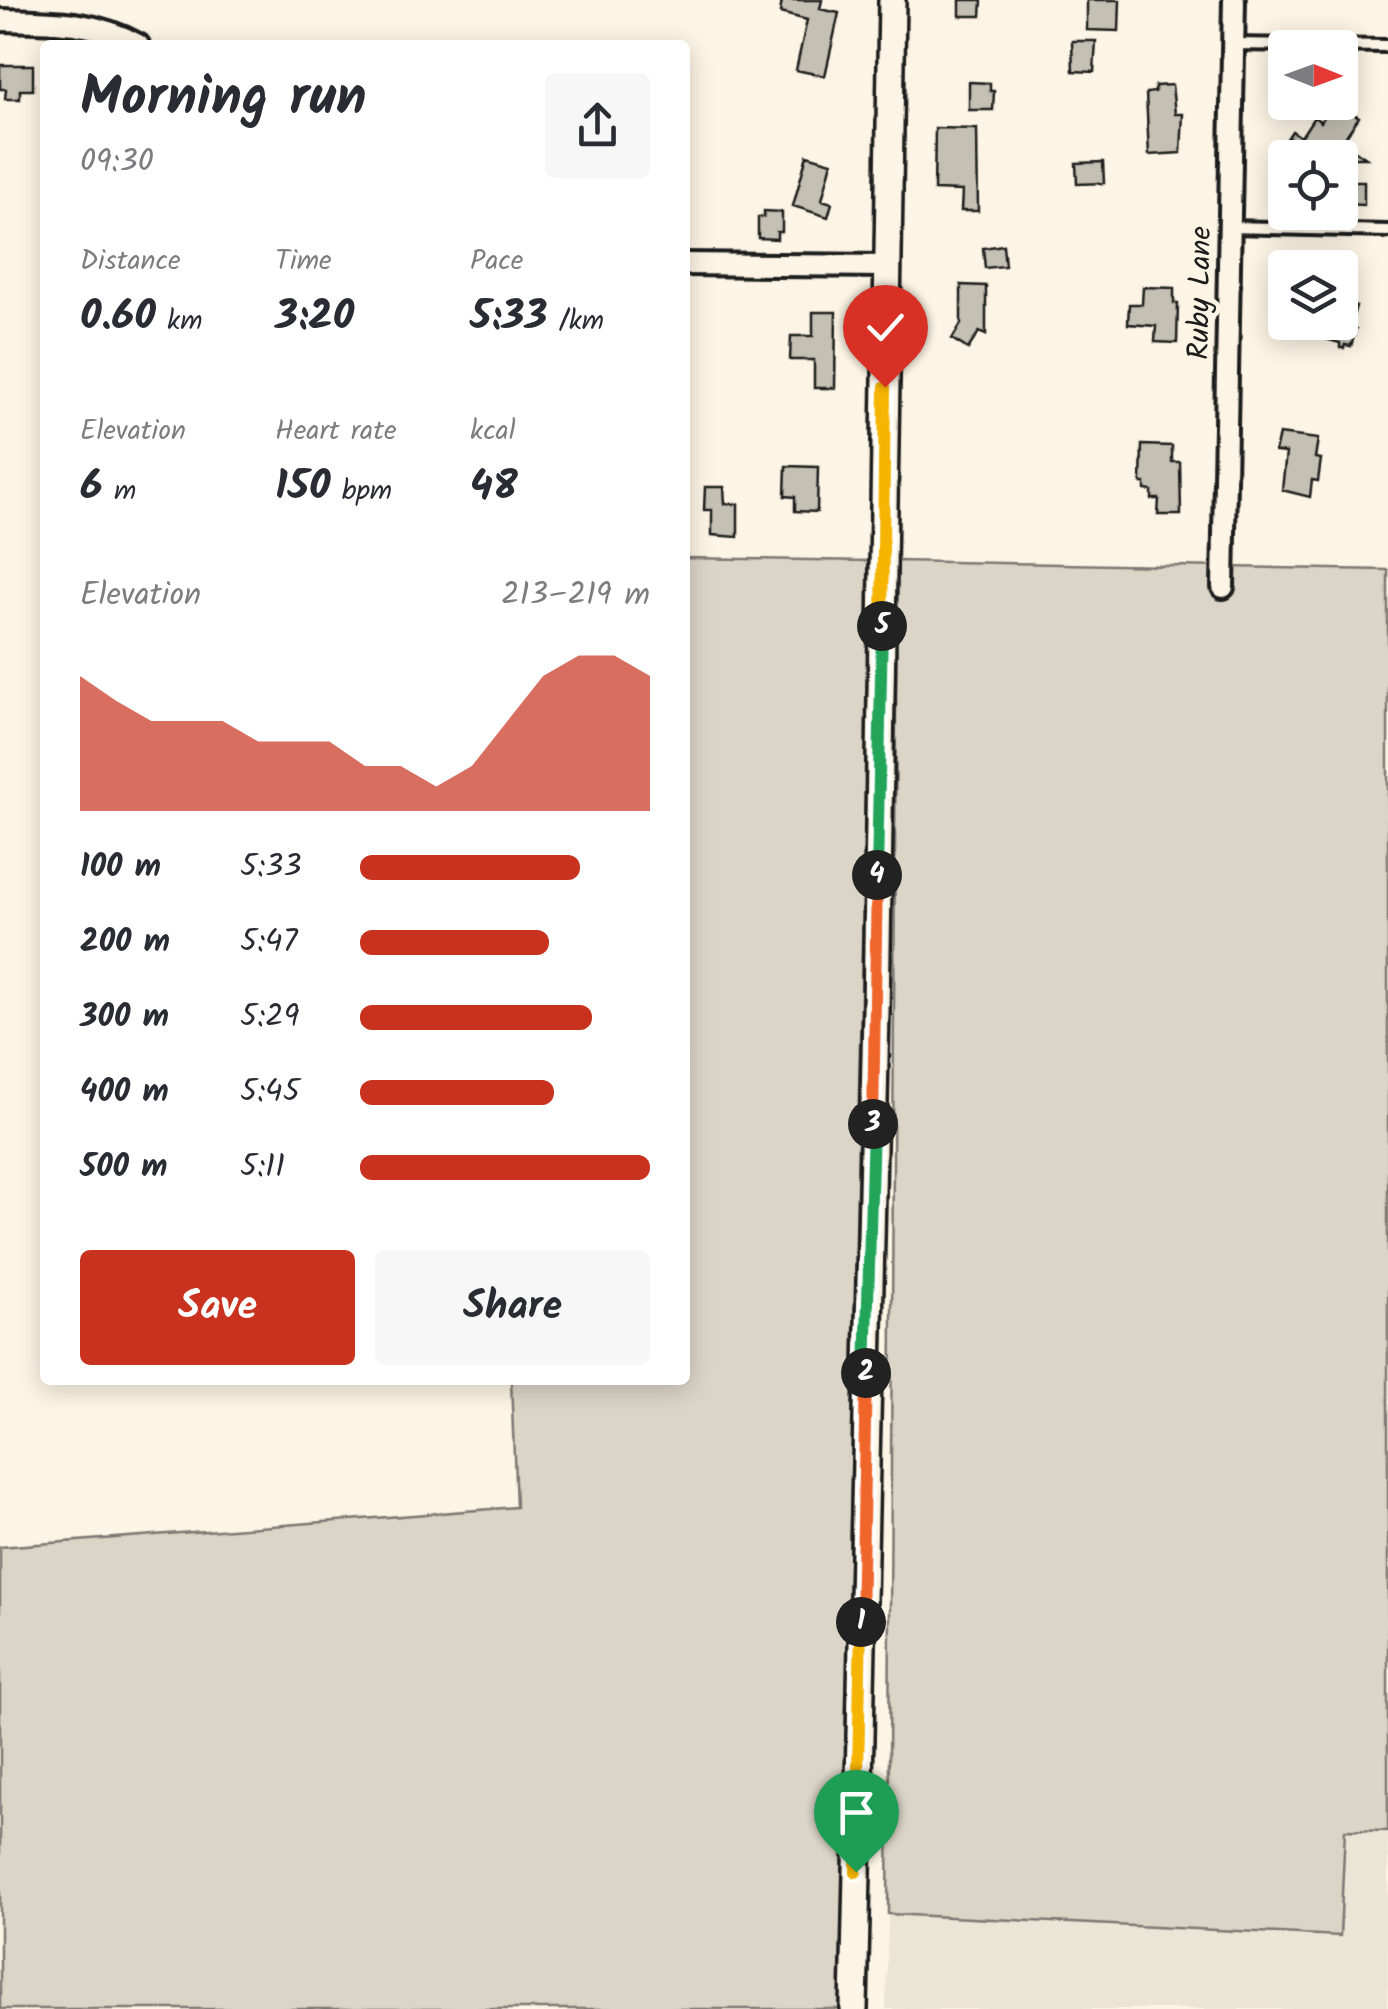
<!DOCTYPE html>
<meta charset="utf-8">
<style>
body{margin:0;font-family:Kalam,sans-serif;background:#f7f7f7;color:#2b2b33;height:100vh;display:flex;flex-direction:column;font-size:38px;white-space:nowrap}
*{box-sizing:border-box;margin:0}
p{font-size:32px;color:#7c7c81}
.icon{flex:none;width:55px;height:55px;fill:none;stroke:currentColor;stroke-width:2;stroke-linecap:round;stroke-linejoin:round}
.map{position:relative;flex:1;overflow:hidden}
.drawer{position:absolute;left:40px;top:40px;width:650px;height:1345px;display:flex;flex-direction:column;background:#fff;border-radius:10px;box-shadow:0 5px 25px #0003}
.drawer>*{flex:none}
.needle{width:65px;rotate:91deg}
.controls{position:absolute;left:1268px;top:30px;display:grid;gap:20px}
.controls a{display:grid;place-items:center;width:90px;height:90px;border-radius:10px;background:#fff;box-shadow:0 5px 25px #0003;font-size:50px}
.pin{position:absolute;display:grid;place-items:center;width:85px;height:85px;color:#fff;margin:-102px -42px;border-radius:50% 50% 50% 0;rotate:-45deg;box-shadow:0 0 10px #0007}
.pin .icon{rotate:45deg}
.km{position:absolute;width:50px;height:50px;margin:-25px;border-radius:50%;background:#222;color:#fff;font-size:28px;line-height:50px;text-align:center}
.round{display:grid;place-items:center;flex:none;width:105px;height:105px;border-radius:10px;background:#f7f7f7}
.summary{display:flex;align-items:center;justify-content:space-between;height:170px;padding:0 40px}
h1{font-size:55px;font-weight:700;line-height:75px}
.metrics{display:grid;grid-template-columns:repeat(3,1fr);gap:15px;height:170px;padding:10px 40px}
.metrics div{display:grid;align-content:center}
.metrics b{font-size:42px;font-weight:700}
.metrics small{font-size:28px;font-weight:400}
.metrics p{font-size:28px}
.chart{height:280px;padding:20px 40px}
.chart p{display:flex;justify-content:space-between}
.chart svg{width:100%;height:180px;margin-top:10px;fill:#c8321e;opacity:.7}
.cta{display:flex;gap:20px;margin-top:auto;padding:20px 40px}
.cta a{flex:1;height:115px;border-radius:10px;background:#c8321e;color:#fff;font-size:40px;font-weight:700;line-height:115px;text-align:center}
.cta a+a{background:#f7f7f7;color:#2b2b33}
ul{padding:0 40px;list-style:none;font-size:32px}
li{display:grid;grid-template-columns:160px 120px 1fr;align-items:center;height:75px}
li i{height:25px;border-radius:12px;background:#c8321e}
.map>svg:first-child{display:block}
.built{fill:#ebe5d6}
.green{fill:#dbd5c8;stroke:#7c7872;stroke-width:2.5}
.building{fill:#c4c0b3;stroke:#1c1c1c;stroke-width:2.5}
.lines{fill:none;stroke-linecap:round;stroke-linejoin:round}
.service-casing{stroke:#1c1c1c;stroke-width:18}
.minor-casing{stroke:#1c1c1c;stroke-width:28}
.tertiary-casing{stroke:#1c1c1c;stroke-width:32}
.service{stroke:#fcf5e5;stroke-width:10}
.minor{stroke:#fcf5e5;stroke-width:20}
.tertiary{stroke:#fcf5e5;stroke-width:25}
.split-1-casing{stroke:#fff;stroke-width:20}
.split-2-casing{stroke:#fff;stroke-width:20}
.split-3-casing{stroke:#fff;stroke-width:20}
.split-4-casing{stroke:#fff;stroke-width:20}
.split-5-casing{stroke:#fff;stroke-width:20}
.split-6-casing{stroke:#fff;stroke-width:20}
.split-1{stroke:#f5b400;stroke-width:12}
.split-2{stroke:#f0652b;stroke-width:12}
.split-3{stroke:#22a559;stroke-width:12}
.split-4{stroke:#f0652b;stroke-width:12}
.split-5{stroke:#22a559;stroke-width:12}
.split-6{stroke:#f5b400;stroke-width:12}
.labels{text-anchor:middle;stroke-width:9;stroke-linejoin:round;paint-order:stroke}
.street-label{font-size:30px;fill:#1c1c1c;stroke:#fcf5e5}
</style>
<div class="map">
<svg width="1388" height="2009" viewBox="0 0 1388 2009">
<rect width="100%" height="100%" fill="#fcf5e5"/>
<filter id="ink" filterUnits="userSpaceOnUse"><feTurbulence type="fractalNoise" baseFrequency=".01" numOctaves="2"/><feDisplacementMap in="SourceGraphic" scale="20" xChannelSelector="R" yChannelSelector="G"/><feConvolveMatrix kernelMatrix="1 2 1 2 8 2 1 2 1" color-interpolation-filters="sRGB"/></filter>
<g filter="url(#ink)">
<!-- built -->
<path class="built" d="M1345 1830 1388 1831V2009H886L888 1914 1339 1936Z"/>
<!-- green -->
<path class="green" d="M685 558 870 561 840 2009H0V1547L516 1507 511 1380H685Z
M897 561 1388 570V1831L1345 1830 1340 1936 888 1914Z"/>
<!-- building -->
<path class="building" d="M782 0H822L820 9 839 13 825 76 796 70 807 20 780 13Z
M960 0H982L981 16H960Z
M1087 0H1120L1119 31 1087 30Z
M1072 41H1096L1094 72 1073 71Z
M0 65H33V90H20V99H5L6 89H0Z
M969 82 990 83V91H994L993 110H969Z
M1172 85 1175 114H1183L1181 153 1149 155 1146 93 1155 92V86Z
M1333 102 1359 117 1342 142 1366 158H1302L1283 145 1292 131 1301 137 1314 117 1321 122Z
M935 128 977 129 978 211H961L962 191 934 190Z
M807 155 832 162 822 200 832 203 828 217 793 206Z
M1103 162 1104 183 1077 184 1076 163Z
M1340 181H1364V205L1340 204Z
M764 211 782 212V232H777V239L758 238V217H764Z
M1003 245 1005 266 985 268 983 248Z
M961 285 986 286V335L979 332 968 349 952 339 961 324Z
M1143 287 1174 288V303H1178L1177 343 1155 342 1156 326 1128 324 1129 304H1142Z
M1340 302 1356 306 1350 327 1356 329 1351 346 1345 345 1344 348H1340V343L1311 335 1315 322H1340Z
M813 312H836L835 388H814V360H790L791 336H813Z
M1279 434 1318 439 1315 458 1321 459 1318 481 1312 480 1310 497 1282 490 1286 453 1275 452Z
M1142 445 1172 446V462H1180L1181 515H1158L1159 499H1152V491L1145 490V483H1141Z
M786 466 818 467 817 512 795 511V497L785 496Z
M705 487H724L725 504H738V537L712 535V510H704Z"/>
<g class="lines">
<!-- service casing -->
<g class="service-casing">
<path id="service" d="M1234 44 1388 46
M1230 227 1388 231"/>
</g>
<!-- minor casing -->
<g class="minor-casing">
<path id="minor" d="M0 20C49 21 93 20 138 45
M685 264 887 266
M1223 587 1234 0"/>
</g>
<!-- tertiary casing -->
<g class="tertiary-casing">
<path id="tertiary" d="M854 2009 876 1012 892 0"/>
</g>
<!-- service -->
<use href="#service" class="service"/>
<!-- minor -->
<use href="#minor" class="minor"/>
<!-- tertiary -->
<use href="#tertiary" class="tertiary"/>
</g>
</g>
<g class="lines" filter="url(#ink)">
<!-- split-1 casing -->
<g class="split-1-casing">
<path id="split-1" d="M856 1872 861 1622"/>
</g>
<!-- split-2 casing -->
<g class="split-2-casing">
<path id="split-2" d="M861 1622 866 1373"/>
</g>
<!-- split-3 casing -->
<g class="split-3-casing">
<path id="split-3" d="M866 1373 873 1124"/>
</g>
<!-- split-4 casing -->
<g class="split-4-casing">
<path id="split-4" d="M873 1124 877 875"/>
</g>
<!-- split-5 casing -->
<g class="split-5-casing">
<path id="split-5" d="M877 875 882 626"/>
</g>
<!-- split-6 casing -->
<g class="split-6-casing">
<path id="split-6" d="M882 626 885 387"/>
</g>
<!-- split-1 -->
<use href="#split-1" class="split-1"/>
<!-- split-2 -->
<use href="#split-2" class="split-2"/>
<!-- split-3 -->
<use href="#split-3" class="split-3"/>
<!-- split-4 -->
<use href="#split-4" class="split-4"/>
<!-- split-5 -->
<use href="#split-5" class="split-5"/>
<!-- split-6 -->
<use href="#split-6" class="split-6"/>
</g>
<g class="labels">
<!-- street labels -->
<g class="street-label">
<text transform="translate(1199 293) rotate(-89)" y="10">Ruby Lane</text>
</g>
</g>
</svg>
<div class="controls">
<a><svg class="needle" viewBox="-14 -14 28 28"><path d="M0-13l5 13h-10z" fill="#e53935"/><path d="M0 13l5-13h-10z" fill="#7c7c81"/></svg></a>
<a><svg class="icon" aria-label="locate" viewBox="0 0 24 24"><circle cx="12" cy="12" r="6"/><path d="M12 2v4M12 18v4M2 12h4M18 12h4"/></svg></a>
<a><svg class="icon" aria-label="layers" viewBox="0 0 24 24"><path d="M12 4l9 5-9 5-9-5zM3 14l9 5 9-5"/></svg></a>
</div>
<div class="pin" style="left:856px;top:1872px;background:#1e9e55"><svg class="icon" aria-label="arrive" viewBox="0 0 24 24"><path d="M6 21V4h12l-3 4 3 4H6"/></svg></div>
<div class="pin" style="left:885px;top:387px;background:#d93025"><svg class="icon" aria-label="check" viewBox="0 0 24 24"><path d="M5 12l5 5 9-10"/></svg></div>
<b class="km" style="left:861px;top:1622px">1</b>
<b class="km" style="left:866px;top:1373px">2</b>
<b class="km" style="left:873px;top:1124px">3</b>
<b class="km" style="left:877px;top:875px">4</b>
<b class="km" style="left:882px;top:626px">5</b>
<section class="drawer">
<div class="summary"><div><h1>Morning run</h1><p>09:30</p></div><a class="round"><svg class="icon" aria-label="share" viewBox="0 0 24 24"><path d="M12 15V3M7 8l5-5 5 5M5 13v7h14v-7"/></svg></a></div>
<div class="metrics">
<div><p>Distance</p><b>0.60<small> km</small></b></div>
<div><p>Time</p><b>3:20</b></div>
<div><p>Pace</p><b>5:33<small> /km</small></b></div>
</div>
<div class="metrics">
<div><p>Elevation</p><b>6<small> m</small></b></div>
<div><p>Heart rate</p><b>150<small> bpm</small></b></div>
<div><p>kcal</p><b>48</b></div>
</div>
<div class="chart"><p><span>Elevation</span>213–219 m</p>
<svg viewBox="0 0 160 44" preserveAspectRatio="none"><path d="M0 44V11L10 17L20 22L30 22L40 22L50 27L60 27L70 27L80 33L90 33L100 38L110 33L120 22L130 11L140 6L150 6L160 11V44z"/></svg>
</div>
<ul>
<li><b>100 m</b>5:33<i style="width:76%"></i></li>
<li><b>200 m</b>5:47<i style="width:65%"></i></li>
<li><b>300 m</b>5:29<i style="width:80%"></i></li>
<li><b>400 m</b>5:45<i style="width:67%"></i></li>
<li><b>500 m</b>5:11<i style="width:100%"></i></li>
</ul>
<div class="cta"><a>Save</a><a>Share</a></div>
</section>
</div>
